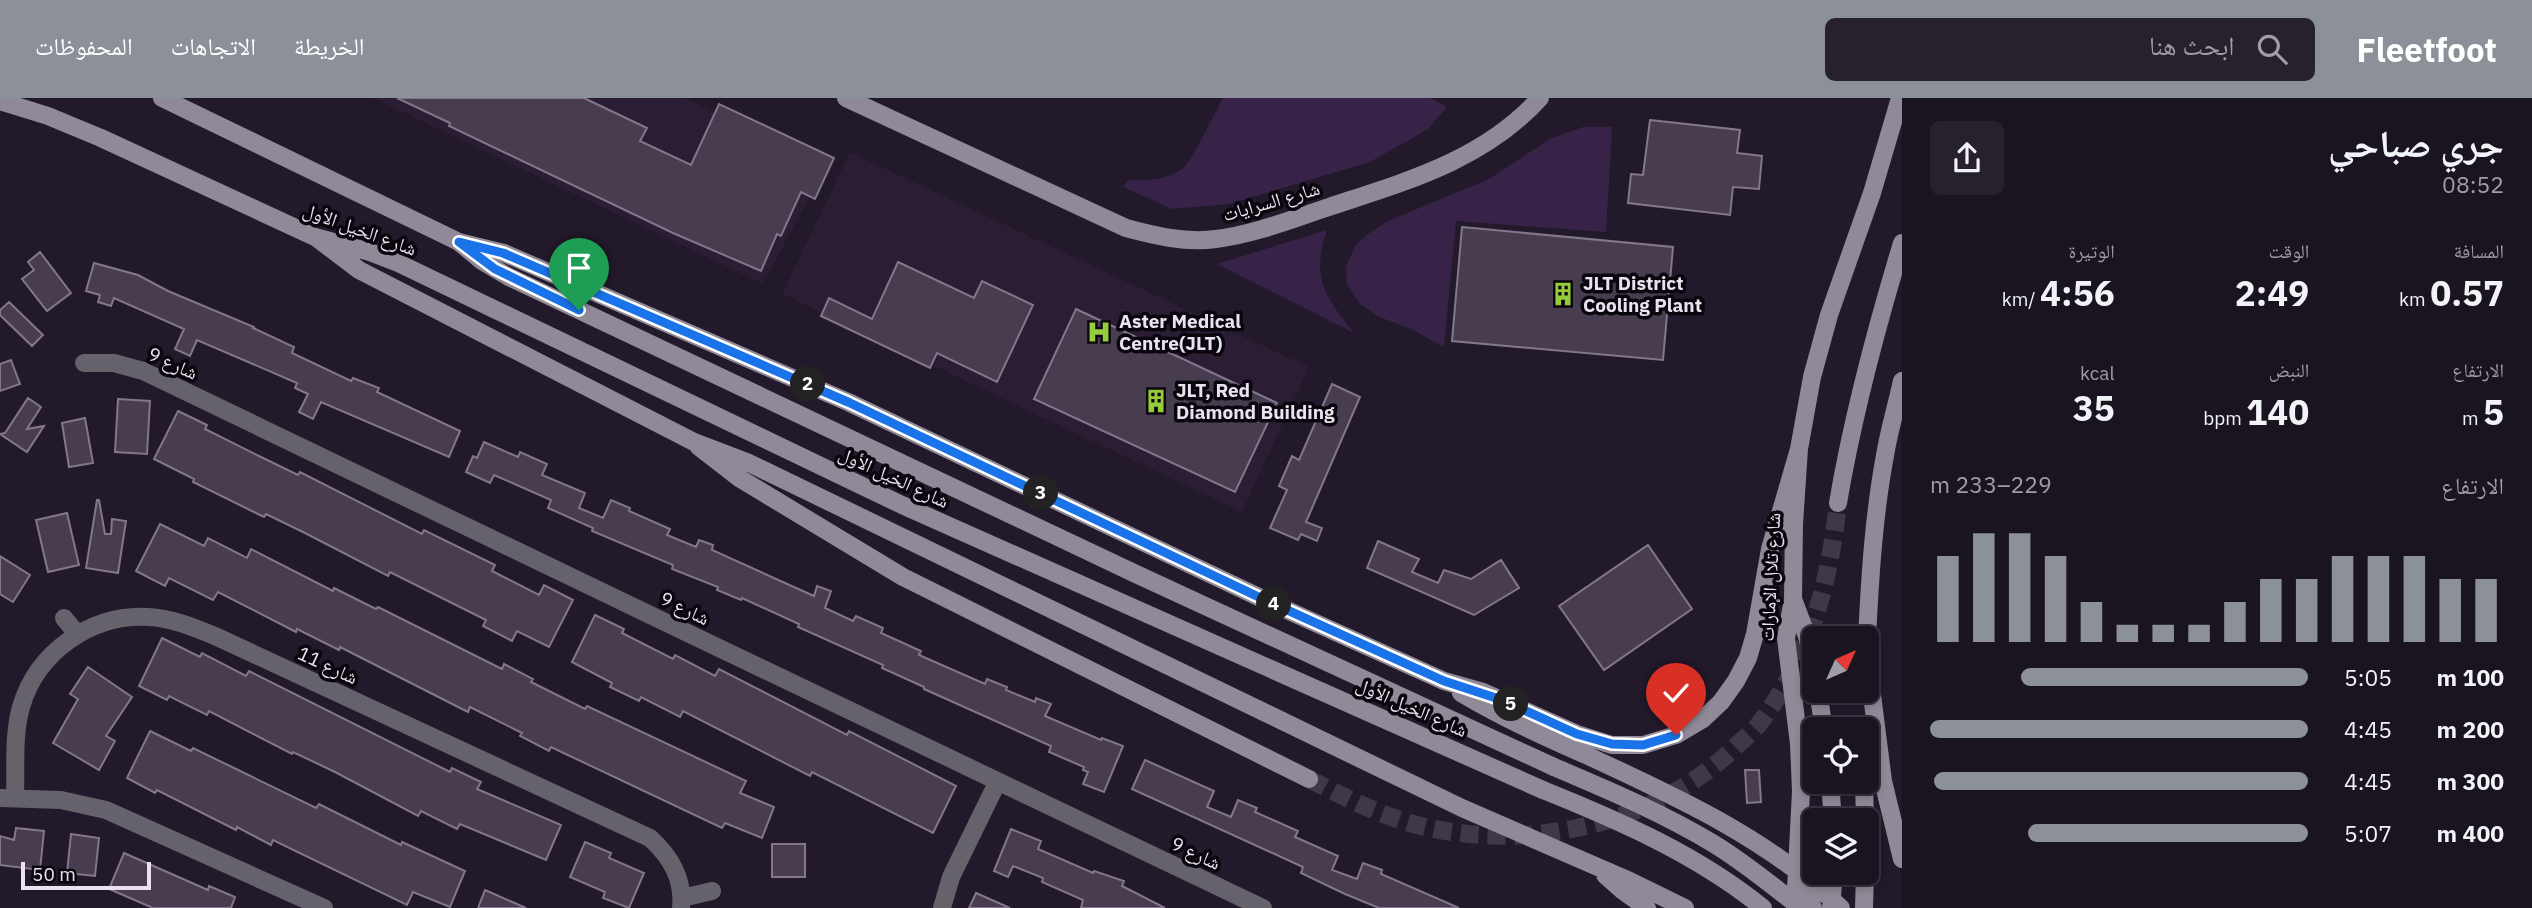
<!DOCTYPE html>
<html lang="ar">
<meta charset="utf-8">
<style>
body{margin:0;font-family:"IBM Plex Sans","Noto Naskh Arabic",sans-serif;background:#27202d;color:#f1f3f6;direction:rtl;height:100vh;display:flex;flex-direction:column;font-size:26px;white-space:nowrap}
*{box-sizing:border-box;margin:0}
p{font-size:23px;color:#9f9ea5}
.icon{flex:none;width:38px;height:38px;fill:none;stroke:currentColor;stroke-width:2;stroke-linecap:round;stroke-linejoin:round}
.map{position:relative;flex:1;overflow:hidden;direction:ltr}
.side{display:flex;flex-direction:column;background:#1a1320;width:630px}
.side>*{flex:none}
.needle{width:46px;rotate:45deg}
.buttons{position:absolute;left:1802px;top:528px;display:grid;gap:14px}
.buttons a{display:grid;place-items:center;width:77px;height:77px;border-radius:10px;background:#1a1320;box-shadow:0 4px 10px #0003,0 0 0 2px #38323e;font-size:35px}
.scale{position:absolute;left:21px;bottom:18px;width:130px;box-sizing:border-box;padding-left:7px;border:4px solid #eae3ef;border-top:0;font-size:19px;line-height:24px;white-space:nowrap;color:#eae3ef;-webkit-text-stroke:5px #0a060d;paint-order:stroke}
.pin{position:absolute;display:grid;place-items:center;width:60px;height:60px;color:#fff;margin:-72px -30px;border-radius:50% 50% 50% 0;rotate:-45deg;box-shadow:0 0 7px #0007}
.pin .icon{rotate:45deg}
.km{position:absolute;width:35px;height:35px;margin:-18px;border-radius:50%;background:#222;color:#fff;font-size:19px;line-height:35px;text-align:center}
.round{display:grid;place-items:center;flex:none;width:74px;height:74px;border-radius:10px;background:#27202d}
.overview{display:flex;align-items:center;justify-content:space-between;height:119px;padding:0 28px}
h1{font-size:38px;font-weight:700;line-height:52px}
.figures{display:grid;grid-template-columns:repeat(3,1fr);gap:10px;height:119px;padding:7px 28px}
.figures div{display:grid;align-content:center}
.figures b{font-size:35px;font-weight:700}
.figures small{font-size:19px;font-weight:400}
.figures p{font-size:19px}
.chart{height:196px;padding:14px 28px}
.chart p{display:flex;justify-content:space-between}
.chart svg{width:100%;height:126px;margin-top:7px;stroke:#8c9099;stroke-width:6}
ul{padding:0 28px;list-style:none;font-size:23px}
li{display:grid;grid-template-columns:112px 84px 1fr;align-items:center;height:52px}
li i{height:18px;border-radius:9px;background:#8c9099}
header{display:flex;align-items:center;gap:42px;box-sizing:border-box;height:98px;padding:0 35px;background:#8c9099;color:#fff}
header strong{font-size:33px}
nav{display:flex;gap:38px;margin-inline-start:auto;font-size:24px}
.search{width:490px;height:63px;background:#27202d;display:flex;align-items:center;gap:18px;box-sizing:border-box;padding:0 24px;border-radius:10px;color:#9f9ea5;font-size:26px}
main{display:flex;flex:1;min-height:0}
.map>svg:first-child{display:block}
.built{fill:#2a1d34}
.green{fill:#382348}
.building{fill:#473d4f;stroke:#82778c;stroke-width:2}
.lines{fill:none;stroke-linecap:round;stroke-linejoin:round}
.secondary-tunnel{stroke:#403748;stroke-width:18;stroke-dasharray:18 9;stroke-linecap:butt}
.minor{stroke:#66626b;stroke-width:18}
.secondary{stroke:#908997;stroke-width:18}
.secondary-bridge{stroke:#908997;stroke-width:18}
.route-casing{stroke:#fff;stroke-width:14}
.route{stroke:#1a73e8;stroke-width:9}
.labels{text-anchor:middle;stroke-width:7;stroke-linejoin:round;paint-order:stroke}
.street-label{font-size:19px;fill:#eae3ef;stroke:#0a060d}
.poi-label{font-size:19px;font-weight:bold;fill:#eae3ef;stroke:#0a060d;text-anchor:start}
</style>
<header>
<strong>Fleetfoot</strong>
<div class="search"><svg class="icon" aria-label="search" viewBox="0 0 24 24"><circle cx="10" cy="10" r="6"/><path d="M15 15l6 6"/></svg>ابحث هنا</div>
<nav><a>الخريطة</a><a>الاتجاهات</a><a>المحفوظات</a></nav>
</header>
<main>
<section class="side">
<div class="overview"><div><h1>جري صباحي</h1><p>08:52</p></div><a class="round"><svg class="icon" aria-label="share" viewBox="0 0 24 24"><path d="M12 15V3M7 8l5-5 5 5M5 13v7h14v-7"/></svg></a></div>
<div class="figures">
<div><p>المسافة</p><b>0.57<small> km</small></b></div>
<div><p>الوقت</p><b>2:49</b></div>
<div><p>الوتيرة</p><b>4:56<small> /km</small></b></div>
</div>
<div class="figures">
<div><p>الارتفاع</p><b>5<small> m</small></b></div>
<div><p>النبض</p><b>140<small> bpm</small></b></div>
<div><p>kcal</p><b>35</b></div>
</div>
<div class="chart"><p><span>الارتفاع</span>229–233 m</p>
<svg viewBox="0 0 160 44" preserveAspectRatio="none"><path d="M5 44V14M15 44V6M25 44V6M35 44V14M45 44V30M55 44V38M65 44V38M75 44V38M85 44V30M95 44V22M105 44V22M115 44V14M125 44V14M135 44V14M145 44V22M155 44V22"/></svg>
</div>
<ul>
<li><b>100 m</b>5:05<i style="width:76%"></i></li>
<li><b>200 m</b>4:45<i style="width:100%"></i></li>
<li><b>300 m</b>4:45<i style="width:99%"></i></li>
<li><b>400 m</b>5:07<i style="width:74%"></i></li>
</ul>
</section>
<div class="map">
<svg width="1902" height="810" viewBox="0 0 1902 810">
<rect width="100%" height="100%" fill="#22192a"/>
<!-- built -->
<path class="built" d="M373 0H684L827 67 763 186Z
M850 54 1309 269 1242 414 782 196Z"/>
<!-- green -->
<path class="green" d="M1223 0H1431L1447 9 1428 31 1370 64 1229 106 1172 111 1123 89 1129 82C1147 83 1166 82 1182 71 1192 64 1215 14 1223 0Z
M1583 29H1612L1606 134 1456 123 1444 249 1411 231 1377 218 1359 205 1347 186 1346 168 1356 147 1368 136 1388 123 1489 81 1550 41Z
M1327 132C1311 179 1324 198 1354 235L1217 166Z"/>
<!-- building -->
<path class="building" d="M397 0H584L647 30 640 43 691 67 719 6 834 60 815 101 801 94 781 138 777 136 761 173 673 135 449 28 450 25Z
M1650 22 1740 32 1737 55 1762 58 1759 91 1733 89 1730 117 1628 105 1631 76 1643 77Z
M1462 129 1673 149 1663 262 1452 243Z
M40 154 71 195 47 213 22 181 34 172 28 164Z
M898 164 974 200 982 183 1033 207 997 284 937 255 930 270 821 218 829 200 872 221Z
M94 165 138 177 168 193 254 229 253 230 294 249 292 255 351 283 353 280 379 290 377 294 460 333 449 359 321 304 313 321 299 314 308 296 295 290 297 285 197 242 190 258 175 251 184 231 114 200 111 208 98 204 100 197 86 193Z
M9 204 43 237 32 248 0 217V212Z
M1076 211 1277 305 1235 394 1034 301Z
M11 262 20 286 0 293V266Z
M1332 286 1360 299 1306 424 1322 430 1317 443 1301 436 1298 442 1270 430 1287 392 1279 388 1292 358 1299 362Z
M28 300 41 309 27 331 44 328 27 354 0 336 5 335Z
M118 301 150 303 147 356 115 354Z
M178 313 207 327 205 331 259 358 298 377 300 374 422 436 424 432 495 467 492 473 539 497 544 487 573 502 549 549 517 533 512 543 483 528 486 522 390 474 388 478 305 435 266 416 264 419 193 384 194 381 154 361Z
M85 320 93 365 69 369 62 325Z
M484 344 518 359 520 354 547 366 542 377 585 395 579 410 603 420 611 402 630 410 629 413 670 431 667 437 696 449 699 442 713 447 712 452 814 498 817 488 831 493 825 510 853 523 856 518 883 530 881 535 921 553 919 557 985 586 987 581 1007 589 1006 592 1035 604 1036 600 1051 606 1045 618 1101 642 1102 640 1123 648 1104 694 1083 686 1088 674 1083 672 1084 669 1049 654 1051 648 924 591V589L882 570 883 567 798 529 799 526 742 500 741 502 717 492 718 489 672 471 673 467 592 433 593 430 548 410 551 402 494 377 490 385 466 374 473 358 477 360Z
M97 402H99L105 436H111L112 421 126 423 118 475 86 470Z
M67 415 79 467 48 474 36 422Z
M160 426 204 448 208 440 247 460 251 451 333 493 334 490 376 511 378 509 502 571 504 566 533 581 531 584 585 611 587 608 746 683 740 695 774 709 762 740 725 725 722 730 551 649 549 653 520 638 522 635 470 609 468 614 340 549 339 552 297 531 296 534 218 494 213 502 169 480 165 488 136 473Z
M1378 443 1419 461 1412 474 1438 485 1444 472 1471 481 1501 462 1519 490 1474 517 1367 470Z
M1648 447 1692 511 1604 572 1559 508Z
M0 458 30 477 13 504 0 496Z
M595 517 624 531 622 535 673 561 675 557 715 578 719 571 847 637 849 633 956 688 933 735 812 674 810 678 683 613 680 619 641 599 639 603 610 589 612 585 572 564Z
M162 540 200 559 202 555 246 578 249 573 450 674 452 670 481 684 477 691 561 727 546 762 460 726 457 731 421 713 418 718 335 674 293 654 292 656 209 613 207 617 169 598 167 602 139 588Z
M88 569 132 599 106 638 115 643 99 672 53 645 78 601 70 596Z
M150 633 191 653 193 650 316 710 319 706 401 747 402 744 465 773 450 809 413 794 407 807 273 742 271 747 237 729 236 732 157 692 155 695 127 680Z
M1145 662 1214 693 1207 709 1231 719 1238 702 1257 710 1255 714 1298 733 1295 739 1338 758 1332 772 1357 781 1363 765 1382 772 1381 776 1459 810H1379L1345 796 1301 775 1303 769 1132 691Z
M1745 672H1759L1761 704 1747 705Z
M16 730 44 733 40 772 0 767V738L14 742Z
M1011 731 1041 743 1038 751 1093 775 1094 773 1124 783 1122 788 1165 810H1081L1083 802 1042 784 1043 780 1013 768 1008 779 994 773Z
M71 736 99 740 95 778 67 775Z
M585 744 611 755 609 760 644 775 629 810 603 800 605 794 570 779Z
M772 746H805V779H772Z
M124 755 208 792 209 788 235 799 231 810H153L109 791Z
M485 792 526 810H478Z
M976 795 1010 810H969Z"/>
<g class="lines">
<!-- secondary-tunnel -->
<path class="secondary-tunnel" d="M1309 681C1346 700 1381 718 1421 728 1527 754 1653 727 1732 652 1741 643 1752 635 1759 626 1810 559 1829 487 1838 405"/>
<!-- minor -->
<path class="minor" d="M84 265H114L143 273C517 451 888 634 1263 810
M64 520 77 536
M0 700 61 702 106 712 324 810
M15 700C16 670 13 637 21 609 37 554 91 516 148 519 172 520 193 529 215 538L650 740C671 759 684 781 681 810
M682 800 712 793
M942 810 951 779 997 685"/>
<!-- secondary -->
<path class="secondary" d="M162 0 459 144 482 163 509 179 1136 476 1554 669
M846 0 1126 130C1156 138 1185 145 1216 141 1255 136 1292 121 1329 109 1407 83 1484 62 1540 0
M0 3 48 18 101 40 315 139 370 154 396 164 902 407 1543 692
M318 141 359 172 694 344 749 365 1462 710 1630 783 1685 810
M459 144 504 155 848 304 1265 502 1444 583 1483 594 1577 636 1612 647H1643L1676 637 1703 621 1721 604 1736 583 1748 560 1755 536 1770 451 1799 351
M699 349 739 380 903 479 1309 681
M1838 405C1853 316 1876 231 1902 145
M1793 501 1808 541 1815 579
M1867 541C1870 478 1874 414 1886 352 1890 329 1897 306 1902 283
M1867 558 1883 683 1902 761
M1818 593 1824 632
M1461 595C1501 619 1543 638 1586 657 1677 699 1767 740 1841 810
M1830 684 1833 723
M1864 684 1865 723
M1605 777 1623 793 1647 810
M1801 780 1813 810
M1795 810 1801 693 1799 646 1786 540 1793 501 1794 426 1799 351 1812 279 1829 217 1872 95 1900 0
M1831 810 1834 775
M1864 810 1865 775"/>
<!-- secondary-bridge -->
<path class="secondary-bridge" d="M1554 669C1608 692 1663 715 1714 746 1745 765 1773 788 1801 810
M1543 692C1620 723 1698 757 1763 810"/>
</g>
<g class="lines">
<!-- route casing -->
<g class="route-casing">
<path id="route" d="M579 212 495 171 459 144 503 155 848 304 1265 502 1444 583 1502 602 1577 636 1612 646 1643 647 1676 637"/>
</g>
<!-- route -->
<use href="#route" class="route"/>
</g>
<!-- icons -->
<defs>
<g id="building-bare" transform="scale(1.89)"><path d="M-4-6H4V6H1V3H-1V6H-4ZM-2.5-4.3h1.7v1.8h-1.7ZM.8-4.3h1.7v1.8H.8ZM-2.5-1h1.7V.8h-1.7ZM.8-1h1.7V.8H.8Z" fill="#94cc3c" stroke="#0a060d" stroke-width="2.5" paint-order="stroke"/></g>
<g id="hospital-bare" transform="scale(1.89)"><path d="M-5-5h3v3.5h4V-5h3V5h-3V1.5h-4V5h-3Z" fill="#94cc3c" stroke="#0a060d" stroke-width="2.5" paint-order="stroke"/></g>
</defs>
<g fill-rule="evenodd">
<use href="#building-bare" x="1563" y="196"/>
<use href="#hospital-bare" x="1099" y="234"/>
<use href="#building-bare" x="1156" y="303"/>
</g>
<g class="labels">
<!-- street labels -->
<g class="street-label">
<text transform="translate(1271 103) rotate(-16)" y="7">شارع السرايات</text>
<text transform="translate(360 131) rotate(20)" y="7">شارع الخيل الأول</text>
<text transform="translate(173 265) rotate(24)" y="7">شارع 9</text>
<text transform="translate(894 379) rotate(25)" y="7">شارع الخيل الأول</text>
<text transform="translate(1770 479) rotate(-87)" y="7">شارع تلال الإمارات</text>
<text transform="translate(685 510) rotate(26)" y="7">شارع 9</text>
<text transform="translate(328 567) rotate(25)" y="7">شارع 11</text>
<text transform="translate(1412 609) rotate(24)" y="7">شارع الخيل الأول</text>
<text transform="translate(1196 755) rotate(25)" y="7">شارع 9</text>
</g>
<!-- poi labels -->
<g class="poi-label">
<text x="1583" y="192">JLT District<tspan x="1583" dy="22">Cooling Plant</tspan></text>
<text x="1119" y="230">Aster Medical<tspan x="1119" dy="22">Centre(JLT)</tspan></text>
<text x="1176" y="299">JLT, Red<tspan x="1176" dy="22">Diamond Building</tspan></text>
</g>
</g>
</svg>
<div class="buttons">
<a><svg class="needle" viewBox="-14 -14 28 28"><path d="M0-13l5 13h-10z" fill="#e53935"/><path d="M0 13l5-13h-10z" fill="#9f9ea5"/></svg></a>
<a><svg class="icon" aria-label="locate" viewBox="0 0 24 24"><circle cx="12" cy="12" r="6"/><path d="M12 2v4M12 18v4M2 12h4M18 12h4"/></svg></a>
<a><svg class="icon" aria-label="layers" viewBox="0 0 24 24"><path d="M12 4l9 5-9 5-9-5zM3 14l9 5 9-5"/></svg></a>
</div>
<div class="scale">50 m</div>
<div class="pin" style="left:579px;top:212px;background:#1e9e55"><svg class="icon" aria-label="arrive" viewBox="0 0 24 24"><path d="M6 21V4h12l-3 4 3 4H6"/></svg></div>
<div class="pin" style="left:1676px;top:637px;background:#d93025"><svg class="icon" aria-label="check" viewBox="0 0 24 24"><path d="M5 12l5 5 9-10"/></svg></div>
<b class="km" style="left:808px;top:286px">2</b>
<b class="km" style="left:1041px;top:395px">3</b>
<b class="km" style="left:1274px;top:506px">4</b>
<b class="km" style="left:1511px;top:606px">5</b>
</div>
</main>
